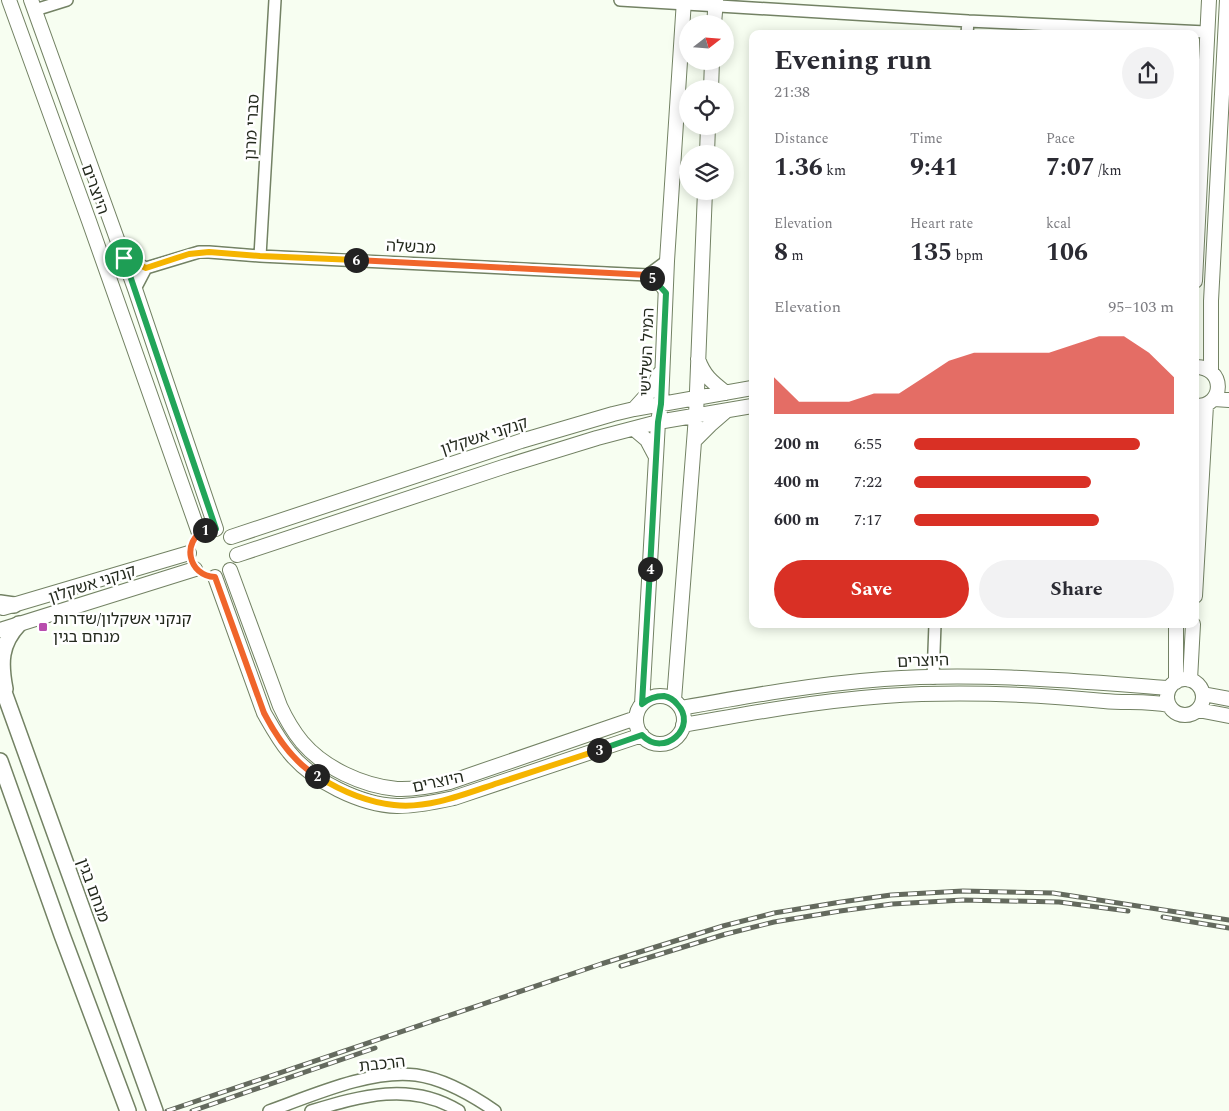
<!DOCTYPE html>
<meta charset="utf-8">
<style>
body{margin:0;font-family:Spectral,"Noto Sans Hebrew",serif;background:#f2f2f3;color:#2b2b33;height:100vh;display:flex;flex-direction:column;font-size:19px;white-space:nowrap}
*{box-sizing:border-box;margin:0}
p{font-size:16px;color:#7c7c81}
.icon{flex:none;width:28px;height:28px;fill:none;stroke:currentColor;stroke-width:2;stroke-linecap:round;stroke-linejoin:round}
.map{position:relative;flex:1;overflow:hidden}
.details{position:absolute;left:749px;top:30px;width:450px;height:598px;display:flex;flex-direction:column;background:#fff;border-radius:10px;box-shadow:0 2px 12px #0003}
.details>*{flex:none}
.needle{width:32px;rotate:73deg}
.controls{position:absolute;left:679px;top:15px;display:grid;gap:10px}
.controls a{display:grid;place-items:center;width:55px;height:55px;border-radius:50%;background:#fff;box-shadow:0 2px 12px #0003;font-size:25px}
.pin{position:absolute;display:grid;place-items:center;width:42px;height:42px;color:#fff;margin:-21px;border:2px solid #fff;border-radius:50%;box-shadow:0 1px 5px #0007}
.km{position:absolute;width:25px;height:25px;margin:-12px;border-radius:50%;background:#222;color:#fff;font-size:14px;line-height:25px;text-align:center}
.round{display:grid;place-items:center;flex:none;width:52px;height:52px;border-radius:26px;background:#f2f2f3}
.head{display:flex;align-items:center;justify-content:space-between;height:85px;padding:0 25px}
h1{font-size:28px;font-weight:700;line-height:38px}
.stats{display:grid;grid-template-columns:repeat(3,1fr);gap:8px;height:85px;padding:5px 25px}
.stats div{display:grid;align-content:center}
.stats b{font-size:25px;font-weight:700}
.stats small{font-size:14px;font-weight:400}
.stats p{font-size:14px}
.chart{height:140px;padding:10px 25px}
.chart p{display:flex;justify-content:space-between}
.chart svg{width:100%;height:90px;margin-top:5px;fill:#d93025;opacity:.7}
.cta{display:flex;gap:10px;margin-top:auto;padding:10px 25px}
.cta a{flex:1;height:58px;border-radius:30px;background:#d93025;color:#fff;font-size:20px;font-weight:700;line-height:58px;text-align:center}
.cta a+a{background:#f2f2f3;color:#2b2b33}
ul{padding:0 25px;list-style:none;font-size:16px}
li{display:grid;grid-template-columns:80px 60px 1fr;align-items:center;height:38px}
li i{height:12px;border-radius:6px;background:#d93025}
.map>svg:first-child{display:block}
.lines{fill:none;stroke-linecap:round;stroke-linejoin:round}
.minor-casing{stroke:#738264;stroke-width:14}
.tertiary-casing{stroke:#738264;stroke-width:16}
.secondary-casing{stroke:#738264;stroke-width:18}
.minor{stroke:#fff;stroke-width:11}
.tertiary{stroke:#fff;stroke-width:14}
.secondary{stroke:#fff;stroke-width:15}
.rail-casing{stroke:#646a5e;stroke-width:5}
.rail{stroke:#fff;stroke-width:3;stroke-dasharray:9;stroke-linecap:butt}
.split-1-casing{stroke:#fff;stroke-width:10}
.split-2-casing{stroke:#fff;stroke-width:10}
.split-3-casing{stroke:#fff;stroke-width:10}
.split-4-casing{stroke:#fff;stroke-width:10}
.split-5-casing{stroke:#fff;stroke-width:10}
.split-6-casing{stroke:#fff;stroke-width:10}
.split-7-casing{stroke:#fff;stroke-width:10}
.split-1{stroke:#22a559;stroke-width:6}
.split-2{stroke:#f0652b;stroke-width:6}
.split-3{stroke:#f5b400;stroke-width:6}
.split-4{stroke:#22a559;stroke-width:6}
.split-5{stroke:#22a559;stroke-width:6}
.split-6{stroke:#f0652b;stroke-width:6}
.split-7{stroke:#f5b400;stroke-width:6}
.poi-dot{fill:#b84dad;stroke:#fff;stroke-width:2}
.labels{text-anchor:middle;stroke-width:5;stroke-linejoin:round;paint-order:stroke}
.street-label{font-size:16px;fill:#242a1e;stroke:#fff}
.poi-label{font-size:16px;fill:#242a1e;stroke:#fff;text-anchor:start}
</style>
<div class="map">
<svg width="1229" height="1111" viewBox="0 0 1229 1111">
<rect width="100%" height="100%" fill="#f7fef1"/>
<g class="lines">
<!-- minor casing -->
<g class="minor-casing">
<path id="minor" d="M620 0 968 21 1206 32
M35 10 67 0
M967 34 968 21
M260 256 275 0
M124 257 146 268 135 289
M146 268 199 252H209L260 256 648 275
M666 293 662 287 648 275 667 261
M933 678 935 624
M269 1111C311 1096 371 1069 416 1075 445 1079 472 1095 495 1111
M311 1111C361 1096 411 1081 459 1111"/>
</g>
<!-- tertiary casing -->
<g class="tertiary-casing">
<path id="tertiary" d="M9 0 89 221 199 533
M31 0 135 289 216 529
M714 24 716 0
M711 89 712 61
M707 154 708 126
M1195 281 1209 0
M698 359C704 376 712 382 726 393
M1195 367C1225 366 1226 407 1195 406
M1211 371V301L1227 0
M1214 399 1229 400
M634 409 653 388 660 373
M634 429 647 440 656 457
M695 440 710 425 725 412
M231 537 521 441 613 414 634 409 752 388
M237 555 503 467 597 438 658 422 752 406
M230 570 280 706C286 719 293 731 302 742 324 768 363 786 397 789 415 790 433 786 450 782L636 718
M215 577 264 713C272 727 279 740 289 752 312 781 361 805 397 806 417 806 435 802 454 798L642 735
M1195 596 1206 405
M3 608 189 553
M0 630 195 569
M1167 697a18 18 0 1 1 36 0a18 18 0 1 1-36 0Z
M1190 680 1193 624
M1176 682V624
M1203 694 1229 699
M636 720a24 24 0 1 1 48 0a24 24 0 1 1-48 0Z
M674 700 696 416 705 191
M642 704 658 422 661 404 667 261 684 0
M681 708C748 696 816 684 884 679 979 672 1074 681 1169 688
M1198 710 1229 716
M683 725C750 713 817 701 885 696 958 691 1032 694 1104 701 1125 703 1148 701 1169 705"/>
</g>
<!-- secondary casing -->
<g class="secondary-casing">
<path id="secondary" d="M0 603 14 605
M0 681 155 1111
M5 689C0 663 0 644 19 624
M0 761 62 935 128 1111"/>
</g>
<!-- minor -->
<use href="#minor" class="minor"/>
<!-- tertiary -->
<use href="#tertiary" class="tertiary"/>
<!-- secondary -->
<use href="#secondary" class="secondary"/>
<!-- rail casing -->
<g class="rail-casing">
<path id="rail" d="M1163 917 1229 928
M621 966 726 934 774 922 840 911 892 904 963 900 1059 902 1128 911
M167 1111 601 964 723 926 774 913 841 902 891 895 963 891 1053 893 1229 920
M192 1111 375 1048"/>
</g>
<!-- rail -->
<use href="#rail" class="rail"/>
</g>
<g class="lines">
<!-- split-1 casing -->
<g class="split-1-casing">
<path id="split-1" d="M124 258 216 529 205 530"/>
</g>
<!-- split-2 casing -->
<g class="split-2-casing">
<path id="split-2" d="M205 530C181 541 188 576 215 577L264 713C277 738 293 762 317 776"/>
</g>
<!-- split-3 casing -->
<g class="split-3-casing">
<path id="split-3" d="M317 776C341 791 366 802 394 805 429 809 465 794 498 783 532 772 565 761 599 750"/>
</g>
<!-- split-4 casing -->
<g class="split-4-casing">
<path id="split-4" d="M599 750 642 735C664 759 699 726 677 704 674 700 669 697 664 696 655 696 649 698 642 704L650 569"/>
</g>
<!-- split-5 casing -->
<g class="split-5-casing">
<path id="split-5" d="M650 569 658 422 661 404 666 293 652 278"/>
</g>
<!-- split-6 casing -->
<g class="split-6-casing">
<path id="split-6" d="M356 260 648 275 652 278"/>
</g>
<!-- split-7 casing -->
<g class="split-7-casing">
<path id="split-7" d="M124 258 146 268 189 254 209 252 260 256 356 260"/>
</g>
<!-- split-1 -->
<use href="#split-1" class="split-1"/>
<!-- split-2 -->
<use href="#split-2" class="split-2"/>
<!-- split-3 -->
<use href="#split-3" class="split-3"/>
<!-- split-4 -->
<use href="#split-4" class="split-4"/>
<!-- split-5 -->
<use href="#split-5" class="split-5"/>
<!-- split-6 -->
<use href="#split-6" class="split-6"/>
<!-- split-7 -->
<use href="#split-7" class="split-7"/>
</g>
<!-- markers -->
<rect class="poi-dot" x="38" y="622" width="10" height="10" rx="2.5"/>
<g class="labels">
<!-- street labels -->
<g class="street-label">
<text transform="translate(251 127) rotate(-87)" y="6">סברי מרנן</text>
<text transform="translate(96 189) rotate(70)" y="6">היוצרים</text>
<text transform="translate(411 246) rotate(3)" y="6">מבשלה</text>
<text transform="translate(646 352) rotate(-88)" y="6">המיל השלישי</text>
<text transform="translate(484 435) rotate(-18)" y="6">קנקני אשקלון</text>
<text transform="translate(92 583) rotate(-18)" y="6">קנקני אשקלון</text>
<text transform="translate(923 660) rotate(-2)" y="6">היוצרים</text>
<text transform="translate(438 781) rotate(-12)" y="6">היוצרים</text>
<text transform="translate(94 890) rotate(70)" y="6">מנחם בגין</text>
<text transform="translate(382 1063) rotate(-6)" y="6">הרכבת</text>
</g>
<!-- poi labels -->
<g class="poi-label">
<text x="53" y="624">קנקני אשקלון/שדרות<tspan x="53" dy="18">מנחם בגין</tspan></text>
</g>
</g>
</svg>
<div class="controls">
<a><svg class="needle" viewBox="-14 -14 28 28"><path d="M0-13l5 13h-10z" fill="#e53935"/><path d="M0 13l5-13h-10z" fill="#7c7c81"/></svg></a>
<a><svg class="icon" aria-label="locate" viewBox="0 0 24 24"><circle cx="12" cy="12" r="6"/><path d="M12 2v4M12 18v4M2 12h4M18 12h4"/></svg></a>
<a><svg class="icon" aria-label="layers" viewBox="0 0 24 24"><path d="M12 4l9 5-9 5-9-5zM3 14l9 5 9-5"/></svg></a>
</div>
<div class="pin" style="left:124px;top:258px;background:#1e9e55"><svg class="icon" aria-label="arrive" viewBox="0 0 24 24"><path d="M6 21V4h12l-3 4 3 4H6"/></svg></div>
<b class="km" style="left:205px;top:530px">1</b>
<b class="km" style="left:317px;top:776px">2</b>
<b class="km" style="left:599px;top:750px">3</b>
<b class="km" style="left:650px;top:569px">4</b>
<b class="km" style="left:652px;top:278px">5</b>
<b class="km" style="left:356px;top:260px">6</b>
<section class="details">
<div class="head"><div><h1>Evening run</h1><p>21:38</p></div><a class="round"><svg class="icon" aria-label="share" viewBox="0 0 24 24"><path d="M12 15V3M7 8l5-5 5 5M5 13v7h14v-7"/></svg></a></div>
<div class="stats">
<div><p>Distance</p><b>1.36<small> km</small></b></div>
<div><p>Time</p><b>9:41</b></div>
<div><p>Pace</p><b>7:07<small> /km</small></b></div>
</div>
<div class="stats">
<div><p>Elevation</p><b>8<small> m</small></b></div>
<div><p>Heart rate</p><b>135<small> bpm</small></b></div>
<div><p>kcal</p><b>106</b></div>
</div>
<div class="chart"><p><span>Elevation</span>95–103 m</p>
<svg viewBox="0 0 160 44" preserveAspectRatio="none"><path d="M0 44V26L10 38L20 38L30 38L40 34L50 34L60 26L70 18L80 14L90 14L100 14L110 14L120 10L130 6L140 6L150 14L160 26V44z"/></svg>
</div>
<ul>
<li><b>200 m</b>6:55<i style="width:87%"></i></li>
<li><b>400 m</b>7:22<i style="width:68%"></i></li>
<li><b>600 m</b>7:17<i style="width:71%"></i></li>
</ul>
<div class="cta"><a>Save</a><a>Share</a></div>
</section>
</div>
